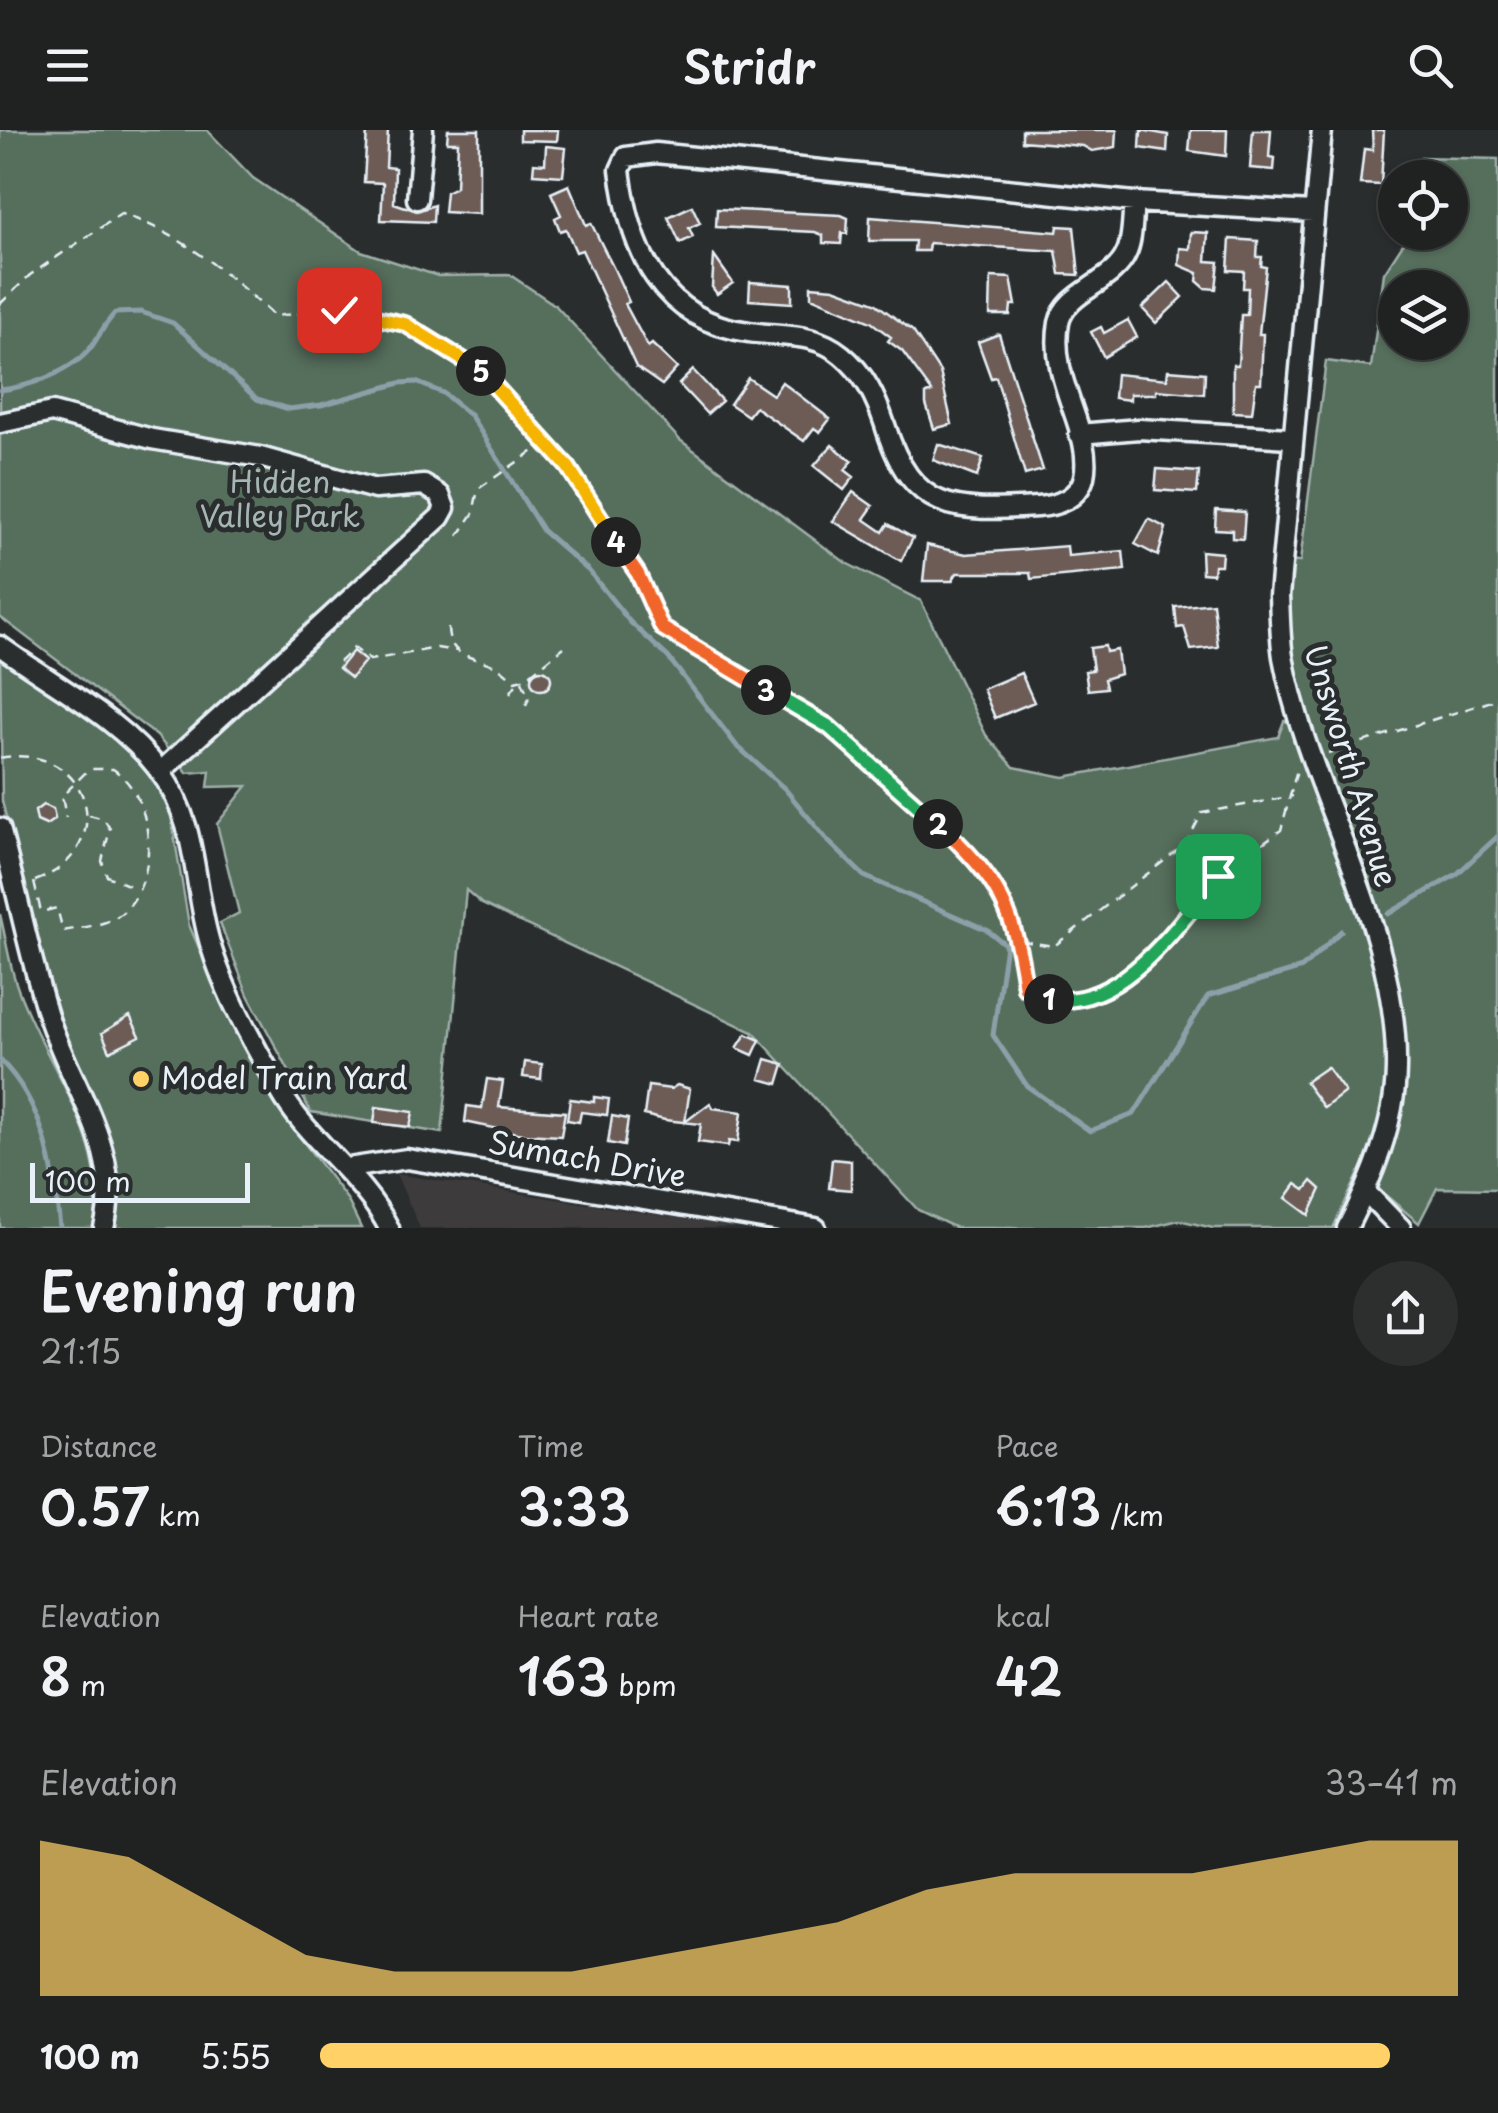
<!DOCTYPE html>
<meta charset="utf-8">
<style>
body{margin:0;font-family:"Playpen Sans",sans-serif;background:#2d2f2f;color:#f1f3f6;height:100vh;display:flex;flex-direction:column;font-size:38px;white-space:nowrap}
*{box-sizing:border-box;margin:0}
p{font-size:32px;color:#a2a4a5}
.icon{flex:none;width:55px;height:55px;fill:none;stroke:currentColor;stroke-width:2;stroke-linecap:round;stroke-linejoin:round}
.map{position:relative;height:1098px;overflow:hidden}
.sheet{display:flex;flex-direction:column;background:#202222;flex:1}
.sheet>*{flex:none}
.fabs{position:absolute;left:1378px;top:30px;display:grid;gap:20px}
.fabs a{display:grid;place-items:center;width:90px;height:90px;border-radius:50%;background:#202222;box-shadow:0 2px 8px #0004,0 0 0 2px #3d3f40;font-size:50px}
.scale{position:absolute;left:30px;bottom:25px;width:220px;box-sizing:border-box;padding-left:10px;border:5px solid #e8f1f8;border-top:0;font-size:28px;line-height:35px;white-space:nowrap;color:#e8f1f8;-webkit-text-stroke:8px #2a2d2e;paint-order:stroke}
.pin{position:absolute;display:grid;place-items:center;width:85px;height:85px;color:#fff;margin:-42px;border-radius:20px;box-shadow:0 5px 15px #0006}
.km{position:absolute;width:50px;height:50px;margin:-25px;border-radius:50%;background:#222;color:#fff;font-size:28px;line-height:50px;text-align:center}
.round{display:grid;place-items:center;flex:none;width:105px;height:105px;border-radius:52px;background:#2d2f2f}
.summary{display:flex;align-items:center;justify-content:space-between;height:170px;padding:0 40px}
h1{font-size:55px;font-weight:600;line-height:75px}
.figures{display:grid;grid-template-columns:repeat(3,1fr);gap:15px;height:170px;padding:10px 40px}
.figures div{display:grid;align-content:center}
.figures b{font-size:50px;font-weight:600}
.figures small{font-size:28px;font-weight:400}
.figures p{font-size:28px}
.chart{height:280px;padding:20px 40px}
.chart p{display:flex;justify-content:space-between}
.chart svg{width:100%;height:180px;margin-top:10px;fill:#ffd166;opacity:.7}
ul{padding:0 40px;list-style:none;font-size:32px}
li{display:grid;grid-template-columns:160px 120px 1fr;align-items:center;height:75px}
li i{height:25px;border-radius:12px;background:#ffd166}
header{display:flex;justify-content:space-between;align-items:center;height:130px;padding:0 40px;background:#202222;font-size:45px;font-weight:600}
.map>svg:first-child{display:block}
.built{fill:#3e3b3a}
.green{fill:#566e5c;stroke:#9fb0aa;stroke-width:2.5;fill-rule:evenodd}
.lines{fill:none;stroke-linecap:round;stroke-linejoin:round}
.stream{stroke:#8ca0a9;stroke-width:5}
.building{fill:#6d5b56;stroke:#e8f1f8;stroke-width:2.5}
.minor-casing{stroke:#e8f1f8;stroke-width:25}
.path{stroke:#e8f1f8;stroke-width:2.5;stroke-dasharray:10 8;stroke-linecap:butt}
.minor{stroke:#2a2d2e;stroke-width:18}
.split-1-casing{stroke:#fff;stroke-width:20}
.split-2-casing{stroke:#fff;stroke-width:20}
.split-3-casing{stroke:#fff;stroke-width:20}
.split-4-casing{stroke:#fff;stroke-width:20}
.split-5-casing{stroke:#fff;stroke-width:20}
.split-6-casing{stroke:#fff;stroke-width:20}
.split-1{stroke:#22a559;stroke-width:12}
.split-2{stroke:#f0652b;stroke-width:12}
.split-3{stroke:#22a559;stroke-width:12}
.split-4{stroke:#f0652b;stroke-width:12}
.split-5{stroke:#f5b400;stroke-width:12}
.split-6{stroke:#f5b400;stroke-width:12}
.poi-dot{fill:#ffd166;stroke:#2a2d2e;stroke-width:4}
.labels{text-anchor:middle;stroke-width:10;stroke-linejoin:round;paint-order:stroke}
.park-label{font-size:30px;fill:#a6b6b2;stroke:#2a2d2e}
.street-label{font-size:30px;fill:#e8f1f8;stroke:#2a2d2e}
.poi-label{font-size:30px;fill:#e8f1f8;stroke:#2a2d2e;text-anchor:start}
</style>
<header><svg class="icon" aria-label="menu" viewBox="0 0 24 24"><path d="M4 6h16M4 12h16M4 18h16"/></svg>Stridr<svg class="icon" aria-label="search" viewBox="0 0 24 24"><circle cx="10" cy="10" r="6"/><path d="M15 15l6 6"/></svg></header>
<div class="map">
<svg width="1498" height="1098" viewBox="0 0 1498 1098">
<rect width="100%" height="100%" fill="#2a2d2e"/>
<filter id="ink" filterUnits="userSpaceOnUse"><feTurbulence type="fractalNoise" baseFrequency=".01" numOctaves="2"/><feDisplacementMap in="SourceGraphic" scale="20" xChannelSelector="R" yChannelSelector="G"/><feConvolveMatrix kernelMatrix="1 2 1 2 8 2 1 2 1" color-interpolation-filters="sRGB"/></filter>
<g filter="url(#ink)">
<!-- built -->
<path class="built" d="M396 1044 740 1098H420Z"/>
<!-- green -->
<path class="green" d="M0 0H207L253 48 361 121 438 146 510 145 555 175 680 310 846 433 921 471 986 605 1014 637 1064 647 1278 607 1284 591H1295L1278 431 1300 432 1326 231 1371 237 1384 143 1410 103 1450 102V48L1419 47 1421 27 1498 29V1059L1437 1058 1419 1093 1359 1043 1333 1098H1213L1179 1090 1146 1098H956L918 1080 753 902 482 774 466 760 442 1003 311 982 248 865 220 793 239 783 217 694 247 656 208 657 210 641 187 643 157 606 0 487ZM1395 158H1450V212H1395Z
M0 527 98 594 153 643 170 680 189 795 239 910 302 1010 347 1069 361 1098H114L119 1071 112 1017 56 883 2 671Z
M0 784C6 808 9 835 18 859 45 935 113 1013 93 1098H0Z"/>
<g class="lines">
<!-- stream -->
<path class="stream" d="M0 260C29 257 74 241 92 216 100 204 105 194 115 183L141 182 173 193 257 269 289 279 321 275 400 253 416 252 443 263 471 286 543 401 589 441 630 492 668 527 736 615 785 659 828 711 864 746 987 800 1006 815 993 905 1027 956 1090 1001 1134 984 1208 866 1302 838 1341 801
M1388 784 1457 744 1498 706
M0 930C44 973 54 1038 60 1098"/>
</g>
<!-- building -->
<path class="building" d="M367 0H388L386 37 395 38 394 73 417 81 434 75 433 92 381 90 383 53 364 52Z
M448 0H479V84L444 82 446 62 456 57 458 12H447Z
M520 0H558L557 11 520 10Z
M1022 0H1117L1116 17 1092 21 1083 16 1022 11Z
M1141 0 1168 5 1167 22 1140 18Z
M1191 0H1227L1226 26 1189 21Z
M1253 0H1271L1269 27 1275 28 1274 40 1250 38Z
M1372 0H1384L1381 55 1360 54 1364 19 1373 20Z
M546 16 566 18 563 46 533 44 534 33 545 34Z
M569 55 586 95 591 93 615 141 629 172 625 174 648 217 652 214 677 238 662 255 636 237 582 120 576 122 566 99 560 101 555 88 561 85 551 63Z
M692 76 700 93 689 98 693 107 680 113 668 87Z
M717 79 841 85 848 88 847 104 842 103 841 114 823 113V105L815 102 716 97Z
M870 87 1057 102 1058 96 1074 97 1079 145 1060 144 1056 121 929 113 928 121H914L915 111H869Z
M1191 102 1208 103 1206 131 1219 132 1216 159 1205 158 1197 151 1198 143 1179 135 1180 118 1190 119Z
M1230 109 1258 111 1257 127H1262L1261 136 1266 137 1259 204H1263L1261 253H1256L1252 283 1233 282V235H1238L1241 185H1247L1248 158H1243L1244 141 1228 140Z
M714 126 733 153 717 164 712 157Z
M991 147 1011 148 1016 175H1011L1010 185H990Z
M750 152 792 155V173L749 170Z
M1169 152 1183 167 1156 193 1142 178Z
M811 156 834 158 875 173 913 201 940 242 952 294 934 299 926 274V264L932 262 902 221 888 211 891 207 871 192 811 167Z
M1128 190 1137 207 1104 227 1091 202 1101 197 1104 203Z
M999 204 1043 340 1025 345 996 247 991 248 978 212Z
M693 240 722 271 707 284 679 254Z
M1168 240 1205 243 1204 264 1156 260V264H1130V270L1114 268 1116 244 1167 249Z
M748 248 773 265 782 252 830 289 820 302 814 298 804 311 755 277 748 286 730 274Z
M938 314 983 328 977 347 933 330Z
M832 315 852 331 845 340 854 347 844 360 814 336Z
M1157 339 1199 342 1197 363 1155 360Z
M853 362 873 376 864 389 883 402 888 394 913 408 901 431 833 391Z
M1216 380 1245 382 1243 409 1232 408V400L1215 399Z
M1149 389 1166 398 1158 426 1135 414Z
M927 415 966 424 1067 416 1068 426 1123 421 1125 440 1031 449 1030 443H957L952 451H923Z
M1201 421 1222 423 1221 435H1214L1213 444 1202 443Z
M1213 473 1218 517 1191 520 1184 497 1177 498 1175 477Z
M1105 516 1106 522 1117 520 1120 544 1104 549 1106 558 1088 560 1085 541 1093 540 1090 518Z
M353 521 365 531 351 548 339 538Z
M531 550a10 10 0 1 1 20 0a10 10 0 1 1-20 0Z
M1021 543 1034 572 995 588 983 559Z
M43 675 53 679 55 689 46 695 37 691 35 681Z
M130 886 140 906 110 921 102 903Z
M746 904 760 910 753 925 737 918Z
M766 929 784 934 778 954 760 949Z
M525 932 542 934 541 949 523 947Z
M1327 937 1345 962 1324 978 1305 952Z
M487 949 503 951 499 977 565 982 561 1006 522 1004 465 992 467 976 482 978Z
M677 955 690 959 685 992 710 973 713 978 742 982 738 1012 729 1011 728 1016 698 1012 701 994 665 990 644 985 648 956 671 959Z
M594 967 609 969 607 985 581 982 579 992 567 990 570 969 594 972Z
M376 977 413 982 410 997 374 993Z
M612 986 628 989 624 1016 608 1013Z
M832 1029 851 1031V1060L829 1058Z
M1312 1051 1321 1059 1309 1085 1286 1068 1296 1054 1305 1060Z"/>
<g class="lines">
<!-- minor casing -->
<g class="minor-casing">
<path id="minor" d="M1322 0 1279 466C1280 486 1280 507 1283 527 1309 666 1399 795 1396 939 1395 994 1372 1049 1347 1098
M417 69 423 0
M1134 72C1132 88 1133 110 1126 124 1113 153 1065 162 1059 193 1048 251 1094 301 1084 347 1079 368 1057 376 1037 377 954 382 912 383 885 295 876 268 865 244 842 225 815 202 782 207 749 202 661 191 630 121 620 40L626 27 656 23 1134 72 1313 82
M0 293 52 282 152 309 260 327 375 359 424 355 440 365 445 378 440 387 160 642
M1079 304 1139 299 1290 308
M0 516C53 555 122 589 161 643 196 692 193 746 207 802 220 856 253 913 280 961 309 1012 361 1044 389 1098
M0 698C16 758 28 819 46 879 67 953 125 1018 104 1098
M348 1038 407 1029 816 1098
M1365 1061 1401 1098"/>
</g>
<!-- path -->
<path class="path" d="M0 174 30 145 121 84C180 102 229 145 274 186L339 180 405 194 475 235 568 337 639 444 663 499 828 596 952 706 1002 764 1020 811 1025 859 1053 871 1103 861 1159 818 1218 745 1281 700 1298 636
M458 406 473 384 478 359 545 313
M448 498C449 529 474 526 495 536 502 539 509 546 515 551L526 548 564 517
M339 532 354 518 370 530 437 518 457 521
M522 551 529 568 526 575
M510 563 518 552
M1328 623 1498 569
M0 628C91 611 122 719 35 751
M89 685 104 689 110 699 102 731 107 746 135 758
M34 752 41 782 57 778 63 801C82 797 106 796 122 783 161 749 155 667 113 639H89L62 666 66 688
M1021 811 1054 816 1186 714 1202 683 1293 666"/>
<!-- minor -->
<use href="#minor" class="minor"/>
</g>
</g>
<g class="lines" filter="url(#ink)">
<!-- split-1 casing -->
<g class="split-1-casing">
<path id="split-1" d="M1049 869C1122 881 1178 794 1218 746"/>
</g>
<!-- split-2 casing -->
<g class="split-2-casing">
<path id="split-2" d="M938 694C997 746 1016 782 1025 858L1049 869"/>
</g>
<!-- split-3 casing -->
<g class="split-3-casing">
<path id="split-3" d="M766 560 828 596 938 694"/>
</g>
<!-- split-4 casing -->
<g class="split-4-casing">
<path id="split-4" d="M616 412 638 444 662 498 766 560"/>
</g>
<!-- split-5 casing -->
<g class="split-5-casing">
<path id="split-5" d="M481 241 568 337 616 412"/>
</g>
<!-- split-6 casing -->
<g class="split-6-casing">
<path id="split-6" d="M339 180 405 194 481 241"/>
</g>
<!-- split-1 -->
<use href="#split-1" class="split-1"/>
<!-- split-2 -->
<use href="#split-2" class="split-2"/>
<!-- split-3 -->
<use href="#split-3" class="split-3"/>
<!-- split-4 -->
<use href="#split-4" class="split-4"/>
<!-- split-5 -->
<use href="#split-5" class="split-5"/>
<!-- split-6 -->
<use href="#split-6" class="split-6"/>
</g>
<!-- markers -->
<circle class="poi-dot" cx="141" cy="949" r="10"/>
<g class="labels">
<!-- park labels -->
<g class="park-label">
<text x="280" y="363">Hidden<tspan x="280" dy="34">Valley Park</tspan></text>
</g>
<!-- street labels -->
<g class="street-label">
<text transform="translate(1350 636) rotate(73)" y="10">Unsworth Avenue</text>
<text transform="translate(587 1030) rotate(10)" y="10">Sumach Drive</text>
</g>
<!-- poi labels -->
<g class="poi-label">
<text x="161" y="959">Model Train Yard</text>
</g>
</g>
</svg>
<div class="fabs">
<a><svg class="icon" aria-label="locate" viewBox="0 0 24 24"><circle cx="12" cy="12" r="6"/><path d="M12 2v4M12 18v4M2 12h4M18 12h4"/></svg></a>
<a><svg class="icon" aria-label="layers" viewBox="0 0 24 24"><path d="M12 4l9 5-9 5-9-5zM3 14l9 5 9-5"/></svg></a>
</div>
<div class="scale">100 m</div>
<div class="pin" style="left:1218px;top:746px;background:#1e9e55"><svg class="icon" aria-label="arrive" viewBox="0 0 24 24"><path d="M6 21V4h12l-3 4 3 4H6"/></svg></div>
<div class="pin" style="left:339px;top:180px;background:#d93025"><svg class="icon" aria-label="check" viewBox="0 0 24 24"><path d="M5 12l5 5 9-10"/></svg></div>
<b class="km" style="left:1049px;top:869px">1</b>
<b class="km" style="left:938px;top:694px">2</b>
<b class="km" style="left:766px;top:560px">3</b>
<b class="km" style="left:616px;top:412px">4</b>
<b class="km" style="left:481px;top:241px">5</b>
</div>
<section class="sheet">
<div class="summary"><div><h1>Evening run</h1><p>21:15</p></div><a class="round"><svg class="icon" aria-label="share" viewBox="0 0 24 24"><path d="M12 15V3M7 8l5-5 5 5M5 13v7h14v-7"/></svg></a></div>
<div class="figures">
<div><p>Distance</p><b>0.57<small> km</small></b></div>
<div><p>Time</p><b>3:33</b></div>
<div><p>Pace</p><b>6:13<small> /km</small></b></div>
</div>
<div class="figures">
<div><p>Elevation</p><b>8<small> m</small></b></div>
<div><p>Heart rate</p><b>163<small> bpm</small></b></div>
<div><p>kcal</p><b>42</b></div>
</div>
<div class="chart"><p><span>Elevation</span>33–41 m</p>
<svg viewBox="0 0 160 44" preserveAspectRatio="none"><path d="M0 44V6L10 10L20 22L30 34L40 38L50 38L60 38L70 34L80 30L90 26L100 18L110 14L120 14L130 14L140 10L150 6L160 6V44z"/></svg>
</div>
<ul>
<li><b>100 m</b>5:55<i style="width:94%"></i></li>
</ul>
</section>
